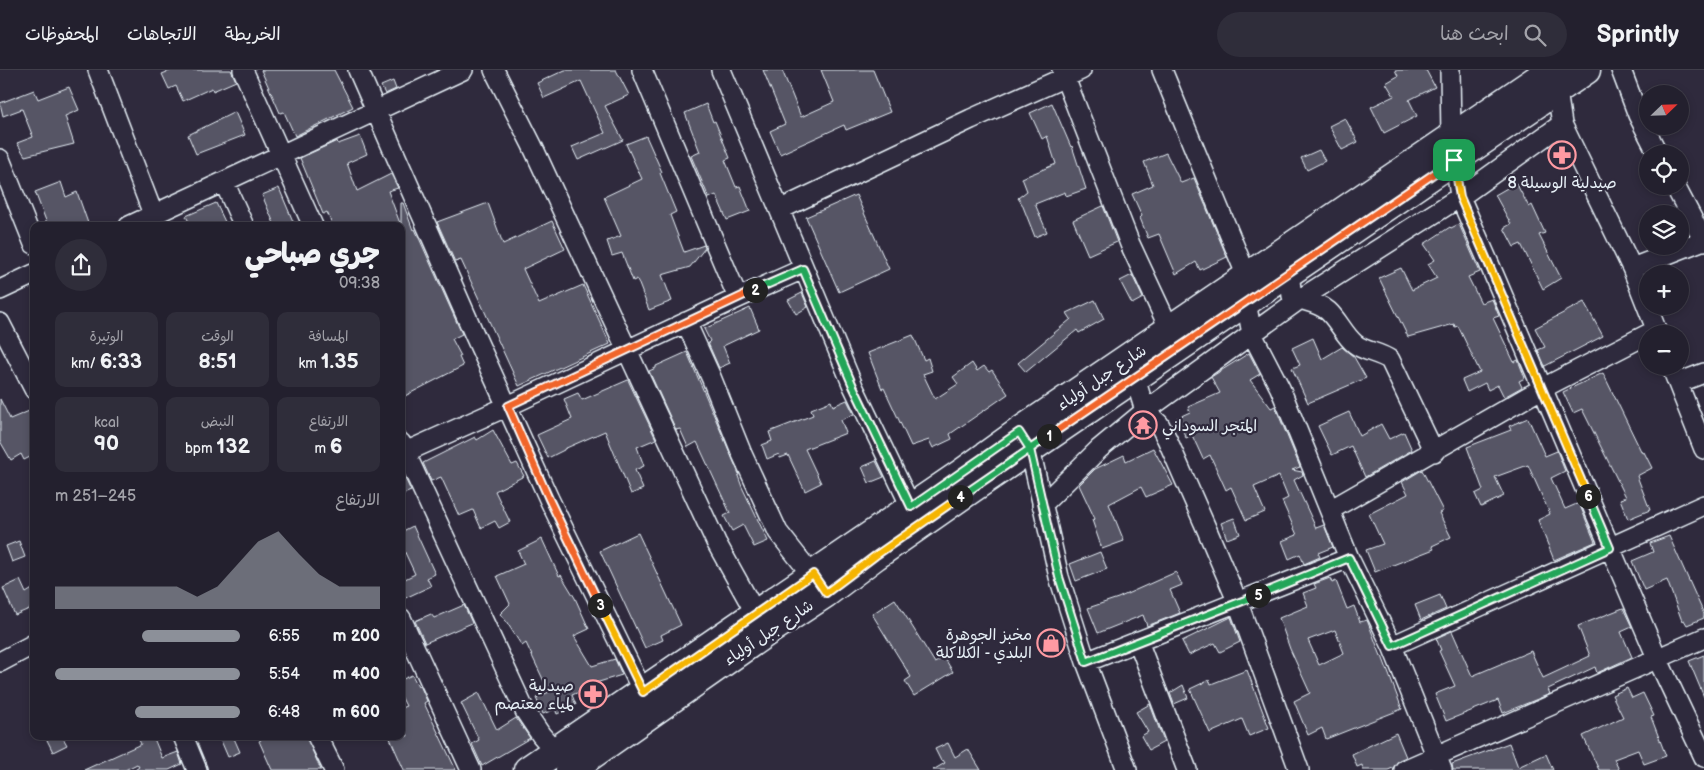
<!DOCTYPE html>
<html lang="ar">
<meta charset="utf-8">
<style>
body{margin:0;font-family:"Balsamiq Sans","Playpen Sans Arabic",sans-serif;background:#2f2d3a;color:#f1f3f6;direction:rtl;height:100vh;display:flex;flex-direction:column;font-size:19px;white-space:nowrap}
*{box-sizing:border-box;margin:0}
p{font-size:16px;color:#a3a3aa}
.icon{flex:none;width:28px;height:28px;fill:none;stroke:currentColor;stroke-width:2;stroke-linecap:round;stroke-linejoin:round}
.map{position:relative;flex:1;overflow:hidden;direction:ltr}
.sheet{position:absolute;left:30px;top:152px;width:375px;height:518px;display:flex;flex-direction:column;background:#23202e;border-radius:10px;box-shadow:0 2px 8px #0003,0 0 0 1px #403e4a;direction:rtl}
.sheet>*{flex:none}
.needle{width:32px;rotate:67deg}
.buttons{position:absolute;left:1639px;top:15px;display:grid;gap:10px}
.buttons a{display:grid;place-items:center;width:50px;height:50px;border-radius:50%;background:#23202e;box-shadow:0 2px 8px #0003,0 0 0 1px #403e4a;font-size:25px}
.pin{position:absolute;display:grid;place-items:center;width:42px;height:42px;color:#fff;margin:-21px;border-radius:10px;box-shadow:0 2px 8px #0006}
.km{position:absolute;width:25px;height:25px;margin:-12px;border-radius:50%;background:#222;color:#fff;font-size:14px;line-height:25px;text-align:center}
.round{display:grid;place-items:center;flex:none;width:52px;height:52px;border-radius:26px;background:#2f2d3a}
.head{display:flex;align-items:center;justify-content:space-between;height:85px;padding:0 25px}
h1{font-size:28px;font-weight:800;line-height:38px}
.metrics{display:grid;grid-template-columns:repeat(3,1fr);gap:8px;height:85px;padding:5px 25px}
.metrics div{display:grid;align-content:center;border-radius:10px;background:#2f2d3a;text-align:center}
.metrics b{font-size:21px;font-weight:800}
.metrics small{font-size:14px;font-weight:400}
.metrics p{font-size:14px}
.chart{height:140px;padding:10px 25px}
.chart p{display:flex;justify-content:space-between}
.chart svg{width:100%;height:90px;margin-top:5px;fill:#8c9099;opacity:.7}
ul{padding:0 25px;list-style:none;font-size:16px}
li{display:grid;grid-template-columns:80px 60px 1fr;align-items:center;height:38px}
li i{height:12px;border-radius:6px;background:#8c9099}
header{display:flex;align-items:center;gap:30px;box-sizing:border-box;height:70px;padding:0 25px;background:#23202e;border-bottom:1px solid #403e4a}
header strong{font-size:24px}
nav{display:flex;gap:28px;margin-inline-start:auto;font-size:18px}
.search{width:350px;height:45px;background:#2f2d3a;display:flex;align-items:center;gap:12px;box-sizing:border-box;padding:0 18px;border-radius:28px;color:#a3a3aa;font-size:19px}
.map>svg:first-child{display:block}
.building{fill:#575565;stroke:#e8f1f8;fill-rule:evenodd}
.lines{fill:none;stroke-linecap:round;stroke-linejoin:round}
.street-casing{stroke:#e8f1f8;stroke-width:22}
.primary-casing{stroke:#e8f1f8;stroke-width:31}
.street{stroke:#2f2a3d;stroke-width:19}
.primary{stroke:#2f2a3d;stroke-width:28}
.split-1-casing{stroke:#fff;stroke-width:10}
.split-2-casing{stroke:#fff;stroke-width:10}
.split-3-casing{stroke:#fff;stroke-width:10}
.split-4-casing{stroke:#fff;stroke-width:10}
.split-5-casing{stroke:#fff;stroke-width:10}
.split-6-casing{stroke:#fff;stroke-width:10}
.split-7-casing{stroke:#fff;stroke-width:10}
.split-1{stroke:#f0652b;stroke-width:6}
.split-2{stroke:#22a559;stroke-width:6}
.split-3{stroke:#f0652b;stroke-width:6}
.split-4{stroke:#f5b400;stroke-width:6}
.split-5{stroke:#22a559;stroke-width:6}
.split-6{stroke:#22a559;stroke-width:6}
.split-7{stroke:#f5b400;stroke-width:6}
.labels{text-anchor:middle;stroke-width:4.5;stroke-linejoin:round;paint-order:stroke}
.poi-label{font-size:16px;fill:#e8f1f8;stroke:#2f2a3d;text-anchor:end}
.street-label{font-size:16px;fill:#e8f1f8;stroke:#2f2a3d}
</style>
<header>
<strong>Sprintly</strong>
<div class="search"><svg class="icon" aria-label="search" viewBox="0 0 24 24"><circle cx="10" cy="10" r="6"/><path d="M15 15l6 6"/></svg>ابحث هنا</div>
<nav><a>الخريطة</a><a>الاتجاهات</a><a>المحفوظات</a></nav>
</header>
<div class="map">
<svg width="1704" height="700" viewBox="0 0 1704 700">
<rect width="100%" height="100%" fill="#2f2a3d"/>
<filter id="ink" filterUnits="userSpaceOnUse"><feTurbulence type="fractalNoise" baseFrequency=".02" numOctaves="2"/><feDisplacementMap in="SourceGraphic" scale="10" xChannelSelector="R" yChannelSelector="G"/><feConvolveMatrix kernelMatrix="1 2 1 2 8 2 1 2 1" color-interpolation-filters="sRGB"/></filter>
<g filter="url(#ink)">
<!-- building -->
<path class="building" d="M172 0H231L236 11 213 21 212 18 183 31 176 16 169 19 162 4Z
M261 0H334L353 37 295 66 284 42 280 43Z
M565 0H616L629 25 605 36 623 70 578 90 572 77 605 63 581 11 544 28 537 13Z
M763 0H782L801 47 834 32 821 0H873L890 42 846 60 844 55 780 84 770 61 785 54Z
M1395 0H1426L1435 17 1409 30 1417 46 1384 63 1371 37 1394 26 1386 13 1398 6Z
M393 11 396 19 385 24 381 16Z
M69 17 79 40 65 46 74 74 25 86 17 73 33 67 22 39 3 46 0 33 34 20 38 29Z
M1052 33 1071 77 1072 76 1086 119 1066 126 1065 122 1035 134 1047 162 1035 167 1022 134 1018 128 1027 121 1022 108 1056 94 1047 66 1042 69 1030 43Z
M706 34 713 52 715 51 730 88 725 90 736 117 740 116 750 141 727 150 716 125 709 128 691 86 700 82 685 43Z
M235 42 245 65 196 84 188 65Z
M1345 48 1358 72 1342 80 1329 56Z
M360 66 367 84 347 93 357 121 391 104 398 118 388 121 401 156H333L327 142 323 144 300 88 337 71 338 74Z
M646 66 662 102 660 103 676 142 670 145 684 182 704 175 705 178 690 197 662 205 672 231 649 240 637 209 633 211 622 183 612 186 607 171 621 166 604 127 642 109 626 74Z
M1319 80 1325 91 1307 100 1301 88Z
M1166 83 1181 113 1194 108 1227 187 1200 200 1196 192 1176 204 1159 164 1148 168 1140 148 1142 146 1132 124 1153 115 1144 92Z
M61 112 66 127 77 122 89 156H48L35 122Z
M1516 113 1529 137 1532 135 1545 163 1539 165 1561 208 1543 219 1521 174 1514 177 1504 158 1511 154 1495 125Z
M279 118 295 156H275L262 125Z
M856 125 889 199 839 222 806 147Z
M216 133 227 156H191L186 146Z
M401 133H403L413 160 415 159 462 264 452 269 461 286 459 287 463 296 401 328Z
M488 133 503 174 552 151 565 179 523 199 539 234 583 215 610 274 519 316 461 190 455 192 437 152Z
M1103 136 1117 172 1088 185 1073 150Z
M1459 154 1480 202 1468 207 1481 233 1492 229 1499 246 1493 248 1514 292 1518 290 1525 308 1519 311 1522 317 1504 327 1498 315 1488 320 1485 313 1467 322 1462 310 1480 302 1458 256 1455 257 1454 254 1408 267 1379 208 1401 198 1412 220 1437 208 1428 194 1435 190 1424 174 1450 157 1451 158Z
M1132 205 1143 228 1132 234 1120 211Z
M802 223 808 237 796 244 788 230Z
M1095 230 1104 249 1079 263 1077 260 1026 302 1018 293 1071 249 1067 243Z
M1584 232 1603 266 1545 296 1538 280 1545 277 1535 258Z
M750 238 759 259 723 276 730 293 719 298 708 273 710 271 704 259Z
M913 265 924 290 928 288 932 301 923 304 935 329 958 314 953 307 972 293 977 301 984 296 989 302 992 300 1008 324 950 364 952 369 933 378 929 370 911 376 884 318 882 319 868 283Z
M1313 268 1322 289 1342 277 1354 287 1366 308 1308 333 1292 298 1300 295 1292 278Z
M687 282 739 404 738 406 742 417 768 471 754 477 743 455 732 461 724 446 730 443 697 372 688 377 680 359 676 360 649 301 656 298V296Z
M1249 283 1260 304 1250 310 1271 338 1275 336 1300 397 1292 400 1302 402 1303 405 1294 410 1316 458 1324 455 1333 477 1318 483 1320 487 1304 494 1300 484 1289 489 1282 471 1297 465 1282 431 1288 428 1279 406 1254 417 1265 442 1246 450 1231 417 1226 420 1210 385 1203 389 1192 365 1186 368 1177 348 1190 342 1188 337 1220 323 1211 307Z
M1603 303 1642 383 1644 382 1652 398 1637 406 1650 440 1628 449 1620 429 1626 427 1582 339 1573 343 1563 322Z
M628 310 656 369 637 377 644 396 635 400 643 419 631 424 605 361 564 379V380L548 388 537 365 572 349 564 329 578 323 582 330Z
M0 329 10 349 34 339V385L24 390 21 384 11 390 0 371Z
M847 330 854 344 841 350 846 363 805 379 821 413 805 421 788 385 780 388 779 384 767 389 762 375 772 371 769 362 813 345 811 339 831 331 833 336Z
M1349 342 1360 366 1381 354 1389 369 1404 362 1412 380 1365 407 1351 376 1332 385 1318 356Z
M1528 348 1545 386 1557 381 1565 401 1551 408 1565 439 1579 433 1595 472 1554 490 1538 450 1550 444 1528 395 1495 407 1504 426 1481 437 1475 424 1483 420 1467 377 1511 360 1509 356Z
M493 360 512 395 517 393 524 406 495 421 510 452 499 458 495 451 481 458 473 440 459 446 441 407 431 411 423 393 475 367 477 370Z
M1153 378 1173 415 1146 427 1141 417 1109 434 1124 471 1102 479 1092 450 1095 449 1079 415 1095 399 1124 385 1126 391Z
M876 391 884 407 869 413 862 397Z
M1422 400 1443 441 1439 443 1451 467 1432 476 1434 479 1375 502 1366 480 1383 474 1369 444 1408 424 1402 412Z
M402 402 411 421 401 425V403Z
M1234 448 1240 464 1227 469 1221 453Z
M413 456 435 504 427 508 431 516 401 530V511L415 504 401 474V462Z
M638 463 681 555 661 565 663 570 645 578 600 481Z
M1669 466 1704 544V548L1687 555 1684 550 1682 551 1667 510 1644 520 1632 491 1653 482 1650 473Z
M542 469 559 506 561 505 575 528 589 559 574 566 592 596 615 589 622 605 579 618 581 621 572 625 576 635 557 644 555 639 543 644 536 628 549 622 526 573 522 576 506 551 500 544 510 534 497 506 524 494 518 481Z
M19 471 25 487 12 492 6 476Z
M1100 482 1107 499 1076 511 1070 494Z
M1176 502 1182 515 1170 520 1180 543 1147 556 1143 545 1098 563 1088 538 1118 528Z
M1330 508 1332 513 1336 511 1347 539 1354 536 1360 552 1367 550 1381 586H1382L1402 639 1326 669 1322 658 1308 665 1294 631 1310 623 1290 579 1279 548 1308 536 1303 523 1316 518 1314 514ZM1335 560 1344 583 1319 595 1308 570Z
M20 510 26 523 34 518V537L15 545 3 518Z
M1440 525 1446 539 1421 550 1415 535Z
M895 529 935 593 944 587 953 602 914 626 905 611 911 607 872 544Z
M464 535 472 553 425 573 415 551 431 544 434 548Z
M1623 538 1632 557 1621 562 1632 587 1597 603 1595 597 1548 619 1550 624 1503 643 1498 630 1446 651 1435 624 1455 616 1439 581 1441 580 1436 568 1452 561 1472 606 1531 581 1543 608 1590 586 1578 556Z
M1231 547 1240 572 1220 582 1215 573 1189 585 1182 571Z
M1704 585V627L1689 591Z
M1247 600 1269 658 1249 666 1242 649 1210 663 1190 619 1209 610 1211 614Z
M412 605 418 616 420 615 427 631 424 633 456 700H404L389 666H408L401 649V638L406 636 401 626V610Z
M1183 615 1188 628 1174 634 1170 623Z
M1627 618 1632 628 1643 623 1654 646 1651 647 1666 686 1644 694 1638 680 1614 689 1619 700H1599L1583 666 1623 647 1612 625Z
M479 623 497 660 516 648 530 668 482 696 472 674 479 670 461 633Z
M1150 634 1164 672 1149 680 1141 666 1148 662 1136 642Z
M1396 663 1406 687 1399 690 1393 698 1388 700H1363L1362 695 1357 697 1352 684Z
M45 666H62L67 675 53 682Z
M149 666H153L162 688 178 682 182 694 169 700H135L139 697 137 694 125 700H84L141 674 139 670Z
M219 666H233L240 682 228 687Z
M260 666H306L321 700H272L259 671 261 670Z
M948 673 955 687 968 679 981 700H933L945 693 943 690 941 691 935 679Z
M1509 673 1518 697 1546 684 1553 700H1453L1452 694Z"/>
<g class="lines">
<!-- street casing -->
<g class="street-casing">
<path id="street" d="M98 0 153 144
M243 0 313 156
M358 0 475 266 549 429 643 622
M494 0 532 75 716 472 756 544
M642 0 738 228
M721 0 853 316 911 437
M1062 0 1130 174 1170 260
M1162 0 1247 207
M1450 0 1451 67
M1621 0 1638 45 1658 84
M1557 21 1562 54 1632 198 1658 264
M0 89 34 174
M1455 90 1460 127 1491 198 1658 590 1704 687
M224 112 244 156
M1675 116 1704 171
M781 139 971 49 1081 0
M129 156 463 0
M1632 198 1704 170
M1289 204 1292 226C1303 231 1318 232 1328 241 1338 250 1344 265 1355 274 1365 282 1379 282 1390 290L1434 382
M0 220 34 204
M1246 232 1252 264 1280 318 1349 488 1392 576 1442 700
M686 252 711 307 742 384 778 462 819 514
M0 253 34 319
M1671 296 1704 379
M1135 308 1145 341 1159 354 1167 369 1207 460 1238 533 1299 700
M1678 313 1704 303
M1025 370 1030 379 1059 507 1086 592 1127 700
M401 373 525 641 541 665 555 681
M401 384 508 336 738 228 803 199
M1042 435 1099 379 1145 341 1300 229 1460 127 1562 54
M1330 440 1543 318 1648 264
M401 548 471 700
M1138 571 1187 700
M1392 576 1704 435
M0 592 34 574
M1086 592 1349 488
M183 666 197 700
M317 666 334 700
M1404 700 1704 568"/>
</g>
<!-- primary casing -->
<g class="primary-casing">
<path id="primary" d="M528 700 962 403 1019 362 1551 0
M570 700 765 563 826 523 875 486 971 419 1586 0"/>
</g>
<!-- street -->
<use href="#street" class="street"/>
<!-- primary -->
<use href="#primary" class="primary"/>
</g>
</g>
<g class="lines" filter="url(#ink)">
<!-- split-1 casing -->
<g class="split-1-casing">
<path id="split-1" d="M1049 366 1454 90"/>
</g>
<!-- split-2 casing -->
<g class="split-2-casing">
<path id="split-2" d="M755 220 803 199 853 316 911 437 1019 362 1030 379 1049 366"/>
</g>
<!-- split-3 casing -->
<g class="split-3-casing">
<path id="split-3" d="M600 535 549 429 508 336 755 220"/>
</g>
<!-- split-4 casing -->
<g class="split-4-casing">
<path id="split-4" d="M600 535 643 622 813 504 826 523 875 486 960 427"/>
</g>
<!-- split-5 casing -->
<g class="split-5-casing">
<path id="split-5" d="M960 427 1030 379 1059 507 1086 592 1258 525"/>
</g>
<!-- split-6 casing -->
<g class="split-6-casing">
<path id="split-6" d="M1258 525 1349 488 1392 576 1610 478 1588 426"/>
</g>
<!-- split-7 casing -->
<g class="split-7-casing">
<path id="split-7" d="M1454 90 1460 127 1588 426"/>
</g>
<!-- split-1 -->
<use href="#split-1" class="split-1"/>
<!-- split-2 -->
<use href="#split-2" class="split-2"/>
<!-- split-3 -->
<use href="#split-3" class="split-3"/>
<!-- split-4 -->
<use href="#split-4" class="split-4"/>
<!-- split-5 -->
<use href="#split-5" class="split-5"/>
<!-- split-6 -->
<use href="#split-6" class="split-6"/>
<!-- split-7 -->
<use href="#split-7" class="split-7"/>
</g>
<!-- icons -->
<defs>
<g id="pharmacy-ring" transform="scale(1.4375)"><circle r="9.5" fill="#2f2a3d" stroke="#ff9aa2" stroke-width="1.5"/><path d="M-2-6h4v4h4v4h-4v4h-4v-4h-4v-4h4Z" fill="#ff9aa2"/></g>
<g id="temple-ring" transform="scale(1.4375)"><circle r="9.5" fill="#2f2a3d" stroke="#ff9aa2" stroke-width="1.5"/><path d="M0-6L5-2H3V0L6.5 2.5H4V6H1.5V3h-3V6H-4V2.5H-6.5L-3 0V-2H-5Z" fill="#ff9aa2"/></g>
<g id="shop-ring" transform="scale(1.4375)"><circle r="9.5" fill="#2f2a3d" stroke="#ff9aa2" stroke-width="1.5"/><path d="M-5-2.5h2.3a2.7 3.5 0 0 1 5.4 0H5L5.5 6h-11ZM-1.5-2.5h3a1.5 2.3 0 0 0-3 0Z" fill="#ff9aa2"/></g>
</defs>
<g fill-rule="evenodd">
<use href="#pharmacy-ring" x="1562" y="85"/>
<use href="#temple-ring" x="1143" y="355"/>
<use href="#shop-ring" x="1051" y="573"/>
<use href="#pharmacy-ring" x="593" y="624"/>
</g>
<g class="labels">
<!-- poi labels -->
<g class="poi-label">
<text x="1562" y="118" text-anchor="middle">صيدلية الوسيلة 8</text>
<text x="1162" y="361" text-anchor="start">المتجر السوداني</text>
<text x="1032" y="570">مخبز الجوهرة<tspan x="1032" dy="18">البلدي - الكلاكلة</tspan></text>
<text x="574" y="621">صيدلية<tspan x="574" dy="18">لمياء معتصم</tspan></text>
</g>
<!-- street labels -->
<g class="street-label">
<text transform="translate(1101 307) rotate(-34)" y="6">شارع جبل أولياء</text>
<text transform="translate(768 562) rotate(-34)" y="6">شارع جبل أولياء</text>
</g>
</g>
</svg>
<div class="buttons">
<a><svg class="needle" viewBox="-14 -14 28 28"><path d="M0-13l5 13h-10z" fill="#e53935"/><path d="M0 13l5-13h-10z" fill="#a3a3aa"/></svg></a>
<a><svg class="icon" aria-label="locate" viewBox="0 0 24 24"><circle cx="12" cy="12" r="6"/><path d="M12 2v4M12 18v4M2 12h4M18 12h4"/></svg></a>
<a><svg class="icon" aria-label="layers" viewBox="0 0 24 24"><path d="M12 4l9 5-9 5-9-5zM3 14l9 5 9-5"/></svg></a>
<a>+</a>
<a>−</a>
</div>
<div class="pin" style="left:1454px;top:90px;background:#1e9e55"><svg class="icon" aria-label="arrive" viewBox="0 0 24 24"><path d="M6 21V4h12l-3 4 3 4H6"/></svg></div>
<b class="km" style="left:1049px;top:366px">1</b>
<b class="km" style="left:755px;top:220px">2</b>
<b class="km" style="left:600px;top:535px">3</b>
<b class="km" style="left:960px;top:427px">4</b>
<b class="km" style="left:1258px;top:525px">5</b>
<b class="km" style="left:1588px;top:426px">6</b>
<section class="sheet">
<div class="head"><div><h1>جري صباحي</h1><p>09:38</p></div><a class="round"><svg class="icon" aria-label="share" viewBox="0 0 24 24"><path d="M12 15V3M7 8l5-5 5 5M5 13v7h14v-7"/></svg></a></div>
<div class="metrics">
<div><p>المسافة</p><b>1.35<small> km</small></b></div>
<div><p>الوقت</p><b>8:51</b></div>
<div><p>الوتيرة</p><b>6:33<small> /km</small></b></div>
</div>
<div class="metrics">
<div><p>الارتفاع</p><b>6<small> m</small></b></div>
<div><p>النبض</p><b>132<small> bpm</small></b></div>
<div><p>kcal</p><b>90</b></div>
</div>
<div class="chart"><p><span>الارتفاع</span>245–251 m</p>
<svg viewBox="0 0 160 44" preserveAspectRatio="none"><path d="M0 44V33L10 33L20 33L30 33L40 33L50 33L60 33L70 38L80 33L90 22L100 11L110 6L120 17L130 27L140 33L150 33L160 33V44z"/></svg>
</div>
<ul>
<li><b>200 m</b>6:55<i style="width:53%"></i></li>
<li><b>400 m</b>5:54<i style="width:100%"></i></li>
<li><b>600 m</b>6:48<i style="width:57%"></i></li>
</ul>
</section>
</div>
